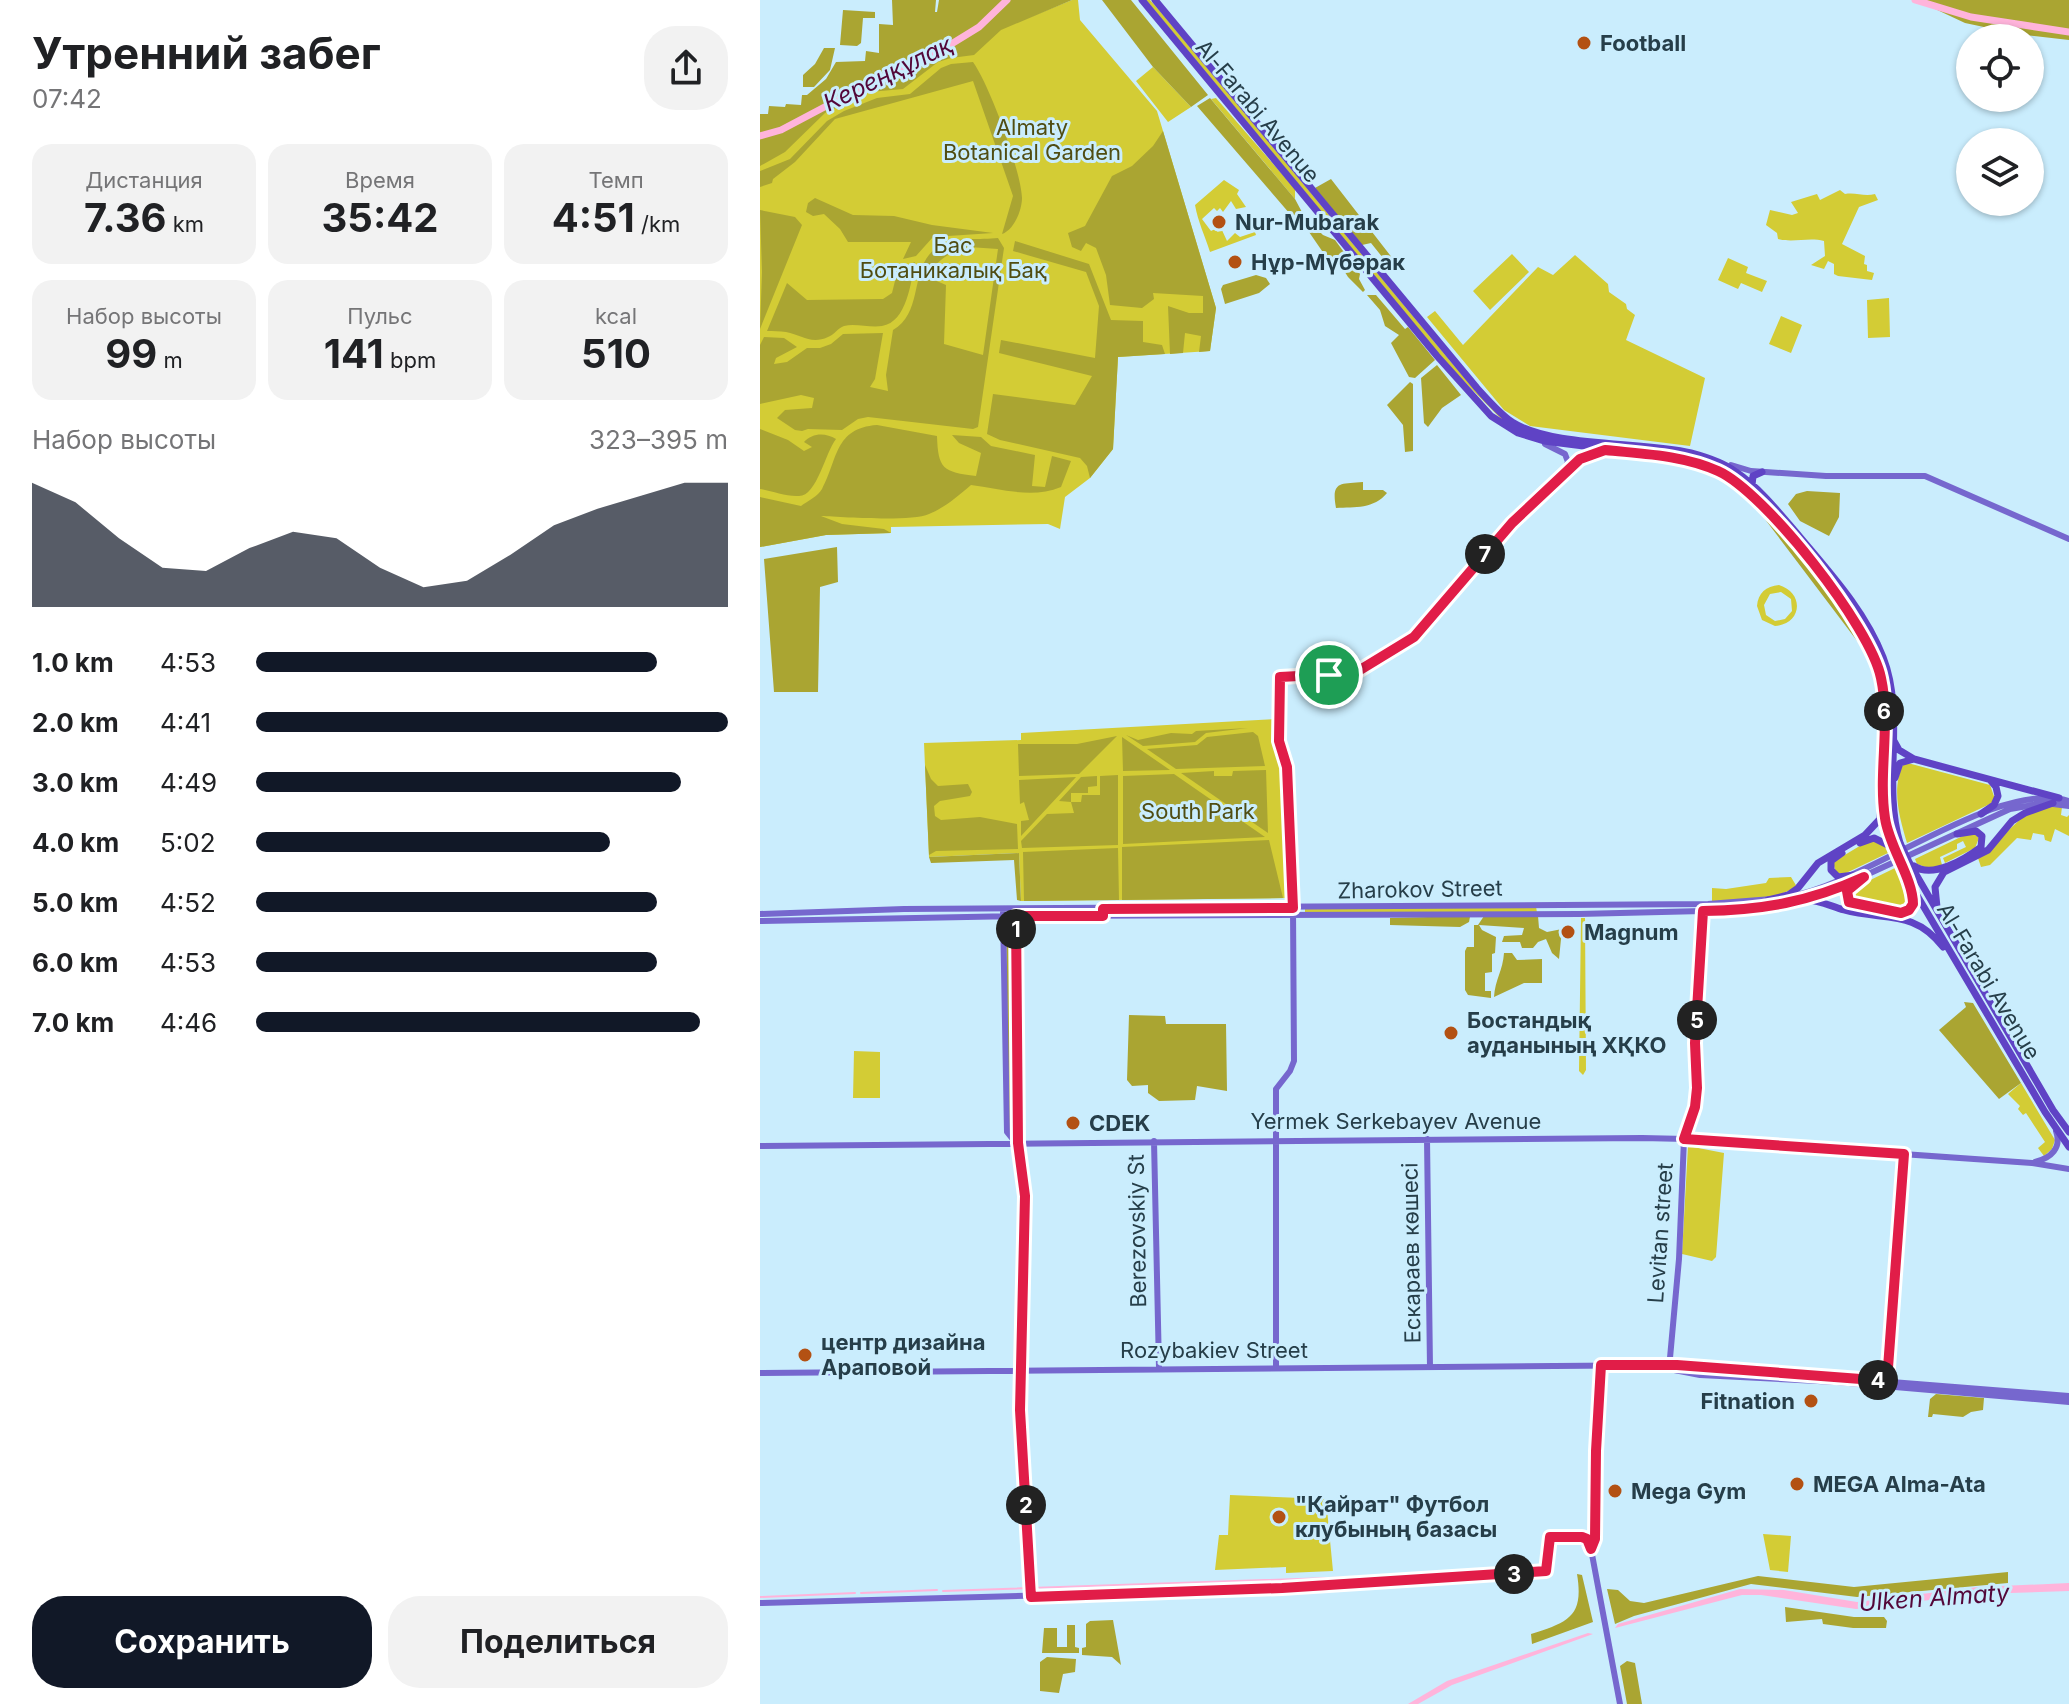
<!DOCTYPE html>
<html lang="ru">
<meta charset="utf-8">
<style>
body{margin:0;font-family:Inter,sans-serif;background:#f2f2f2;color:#202124;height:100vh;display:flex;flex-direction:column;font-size:30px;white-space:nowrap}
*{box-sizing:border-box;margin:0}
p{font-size:26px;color:#757577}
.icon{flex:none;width:44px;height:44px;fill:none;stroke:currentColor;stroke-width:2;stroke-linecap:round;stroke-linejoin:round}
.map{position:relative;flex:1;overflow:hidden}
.drawer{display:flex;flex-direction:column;background:#fff;width:760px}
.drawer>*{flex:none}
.tools{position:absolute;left:1196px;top:24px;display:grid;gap:16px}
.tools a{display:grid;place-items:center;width:88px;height:88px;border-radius:50%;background:#fff;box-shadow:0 2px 6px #0004;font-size:40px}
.pin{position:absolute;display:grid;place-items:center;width:68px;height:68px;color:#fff;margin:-34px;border:4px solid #fff;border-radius:50%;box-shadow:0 2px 8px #0007}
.km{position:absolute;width:40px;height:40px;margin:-20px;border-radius:50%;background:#222;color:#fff;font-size:22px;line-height:40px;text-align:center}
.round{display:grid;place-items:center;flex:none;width:84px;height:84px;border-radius:32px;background:#f2f2f2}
.summary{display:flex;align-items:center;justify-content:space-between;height:136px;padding:0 32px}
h1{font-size:44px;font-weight:700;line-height:60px}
.metrics{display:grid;grid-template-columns:repeat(3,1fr);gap:12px;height:136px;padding:8px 32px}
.metrics div{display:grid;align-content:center;border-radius:20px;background:#f2f2f2;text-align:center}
.metrics b{font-size:40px;font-weight:700}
.metrics small{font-size:22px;font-weight:400}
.metrics p{font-size:22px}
.chart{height:224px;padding:16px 32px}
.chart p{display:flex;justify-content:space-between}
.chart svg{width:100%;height:144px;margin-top:8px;fill:#111827;opacity:.7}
.cta{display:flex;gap:16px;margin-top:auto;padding:16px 32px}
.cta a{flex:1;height:92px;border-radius:32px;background:#111827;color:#fff;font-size:32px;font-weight:700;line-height:92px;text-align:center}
.cta a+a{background:#f2f2f2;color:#202124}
ul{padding:0 32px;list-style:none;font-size:26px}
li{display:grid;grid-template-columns:128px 96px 1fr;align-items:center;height:60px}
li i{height:20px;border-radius:10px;background:#111827}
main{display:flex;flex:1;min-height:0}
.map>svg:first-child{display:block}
.green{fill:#d3cc35;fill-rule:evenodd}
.forest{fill:#aaa532;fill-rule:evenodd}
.water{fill:#ffb4db}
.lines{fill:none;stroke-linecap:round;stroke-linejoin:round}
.stream{stroke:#ffb4db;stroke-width:2}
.river{stroke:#ffb4db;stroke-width:7}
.secondary{stroke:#7667ce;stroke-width:6}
.primary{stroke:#5f43c5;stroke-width:7}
.primary-bridge{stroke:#5f43c5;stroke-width:7}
.route-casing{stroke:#fff;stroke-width:16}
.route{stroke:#e11d48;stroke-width:10}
.poi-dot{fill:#b35113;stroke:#caedfd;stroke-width:3}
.labels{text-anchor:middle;stroke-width:6;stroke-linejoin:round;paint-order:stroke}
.poi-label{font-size:22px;font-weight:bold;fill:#263e49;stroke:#caedfd;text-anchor:start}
.street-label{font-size:22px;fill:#263e49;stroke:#caedfd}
.park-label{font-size:22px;fill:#504d12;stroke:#caedfd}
.water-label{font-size:24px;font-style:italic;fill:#530739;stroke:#caedfd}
</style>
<main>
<section class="drawer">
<div class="summary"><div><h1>Утренний забег</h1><p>07:42</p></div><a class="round"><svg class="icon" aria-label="share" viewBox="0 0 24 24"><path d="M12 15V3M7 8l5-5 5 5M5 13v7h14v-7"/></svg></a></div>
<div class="metrics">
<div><p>Дистанция</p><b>7.36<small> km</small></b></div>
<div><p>Время</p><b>35:42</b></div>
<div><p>Темп</p><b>4:51<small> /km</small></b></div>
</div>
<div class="metrics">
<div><p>Набор высоты</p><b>99<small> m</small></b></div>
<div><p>Пульс</p><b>141<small> bpm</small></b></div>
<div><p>kcal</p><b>510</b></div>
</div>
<div class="chart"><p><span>Набор высоты</span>323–395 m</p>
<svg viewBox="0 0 160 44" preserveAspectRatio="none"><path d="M0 44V6L10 12L20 23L30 32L40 33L50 26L60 21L70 23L80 32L90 38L100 36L110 28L120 19L130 14L140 10L150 6L160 6V44z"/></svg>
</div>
<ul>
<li><b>1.0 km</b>4:53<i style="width:85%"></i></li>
<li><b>2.0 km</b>4:41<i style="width:100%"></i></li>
<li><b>3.0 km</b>4:49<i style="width:90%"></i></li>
<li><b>4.0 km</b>5:02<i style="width:75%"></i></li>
<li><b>5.0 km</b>4:52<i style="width:85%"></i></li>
<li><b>6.0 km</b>4:53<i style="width:85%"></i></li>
<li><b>7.0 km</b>4:46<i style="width:94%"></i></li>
</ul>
<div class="cta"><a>Сохранить</a><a>Поделиться</a></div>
</section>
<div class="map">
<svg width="1309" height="1704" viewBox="0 0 1309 1704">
<rect width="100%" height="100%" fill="#caedfd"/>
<!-- green -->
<path class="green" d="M312 0H318L320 20 397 111 456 308 450 351 358 357 353 449 330 478 305 497 300 529 288 524 131 527V533L66 535 0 547V127Z
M386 0H390L399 10 691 362 720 396 745 419 812 441 906 453 944 461 967 470 943 462 767 434 743 421 688 365Z
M393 67 431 107 408 122 376 81Z
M456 98 535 189V199L451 99Z
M464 180 479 190 477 194 486 207 476 209 471 201 463 212 460 208 457 211 454 208 442 219 451 231 455 229 458 232 461 228 467 241 475 233 480 237 495 232 496 235 450 252C445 236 438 222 435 205Z
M1080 190 1085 194C1096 192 1104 197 1115 194L1118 200 1099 207 1082 244 1105 256 1104 264 1107 265V271L1114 273 1112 280 1078 276 1074 274V264L1068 261 1064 269 1051 265 1065 256 1064 241C1049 237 1033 243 1018 239L1017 233 1006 225 1010 210 1032 215 1038 213 1031 202 1057 194 1060 200Z
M752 254 769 272 730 310 713 291Z
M815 255 848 284 849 292 866 304 867 309 875 315 866 340 945 378 930 446 770 426 744 410 667 317 675 311 703 345 778 267 793 275Z
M968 258 988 267 986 273 1007 281 1002 292 981 283 978 289 958 280Z
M1129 298 1130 337 1108 338 1107 300Z
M1021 316 1042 325 1031 353 1009 344Z
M1019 585C1045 593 1042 624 1015 626L1002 620 997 606C998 593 1006 586 1019 585ZM1021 592 1031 599 1032 611 1025 619 1015 621 1006 615 1004 605 1010 594Z
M515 719 518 756 525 768 531 898 261 901 259 853 169 857 164 743 261 740V733Z
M1144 762 1230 785 1235 799 1230 804 1147 843C1139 816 1131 788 1144 762Z
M1291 806 1302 807 1301 815 1307 817 1309 815V836L1295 829 1291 842 1285 840 1284 835 1273 833 1271 840 1257 838 1230 865 1221 867 1218 858 1265 815Z
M1209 833 1215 834 1219 838 1215 848 1185 863 1183 858 1206 847 1203 841 1197 844V849L1180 857 1182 865 1171 869 1157 864 1155 859Z
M1108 841 1123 843 1128 853 1084 874 1076 873 1073 862Z
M1135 868 1151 900 1146 910 1095 903 1090 899V892L1094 888Z
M1031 877 1037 887 1016 896 952 902V888L966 889 1006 883 1009 878Z
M776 906 777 913 545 916V908Z
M821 918H825L826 1070 823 1075 819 1071Z
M94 1051 120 1052V1098H93Z
M1261 1083 1295 1140 1292 1149 1284 1156 1278 1148 1285 1142 1266 1113 1263 1115 1258 1109 1260 1106 1248 1094Z
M928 1146 964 1153 956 1257 952 1261 922 1254Z
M470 1495 566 1499 573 1571 526 1573V1567L455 1570 459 1535H468Z
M1003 1534 1031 1536 1028 1572 1010 1570Z"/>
<!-- forest -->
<path class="forest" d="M132 0H176L175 12H177L179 0H312L241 30 214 55 191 58 178 62 143 89 109 92 65 113 25 152 0 166V114H8L9 106 25 107 26 104 41 105 42 95H47L66 79 76 62 105 61 106 51 119 53V24L133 25Z
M342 0H371L448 95 431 107 393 67Z
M1156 0H1309V40L1257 34 1205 23Z
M83 10 115 12V18H103L101 43 97 46 80 45Z
M64 48H75L70 70 54 87H43V75L55 64Z
M213 62C229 84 261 170 262 198 262 210 254 230 242 234L253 196 213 81 75 119 35 162 13 179 12 183 0 187V171L30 159 67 121 84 111 117 98 150 94 181 68 191 64Z
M450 98 535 199 543 214 539 217 530 214 437 106Z
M403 131 456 308 450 351 439 352 441 336 425 333 423 353 410 354 408 306 429 313H443V296L393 293 394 299 382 308 350 305 346 275 336 248 326 243 321 251 312 247 308 233 325 226 352 176 372 166 393 146Z
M571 179 633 259 623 258 611 243 602 245 555 188Z
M55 198 93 215 134 216 172 225 233 233 173 237 156 256 143 259 151 242H88L80 229 64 214 53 216 46 212 48 203Z
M0 210 35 217 42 225 0 329 2 272Z
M553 225 563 235 575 240 600 274 599 279 605 290 603 292 588 277 578 261 571 264 549 232Z
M238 238 244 248 218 427 213 429 108 417 98 419 82 430 48 429 42 431 35 430 17 418 25 410 52 408 54 398 41 395 0 404V345L4 337 24 338 37 347 16 358 14 364 27 362 47 348H60L71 344 83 334 123 333 115 379 110 387 128 391 126 375 133 330C166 311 147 263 181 245 196 237 221 240 238 238ZM209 247 238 249 223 355 184 344 186 285 165 276C178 262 189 250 209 247Z
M255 241 329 264 351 320 383 321V342L402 345 405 354 358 357 353 449 330 478 327 466 320 458 240 440 227 434 233 394 315 405 332 376 239 353 241 340 335 358 339 306 326 272 253 251Z
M155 262C151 282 147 322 122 326 110 328 95 323 84 326 78 328 74 335 68 337 51 345 42 335 26 332 20 331 13 331 7 331L27 283 47 300 123 299 132 293 138 269Z
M496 275 506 278 510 284 499 293 465 304 461 289 463 285Z
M607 295H616L645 329 648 327 675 360 655 378 649 377 631 343 639 335 625 326 620 310Z
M677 365 701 395 682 408 668 427 664 423 661 378Z
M650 382 653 384V451L645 452 643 425 627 405Z
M117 425 177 436C178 469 183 472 216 476L221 453 199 443 192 435 221 437 231 446 275 455 272 486 285 487 292 456 311 461 301 487C272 499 242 489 211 485 198 496 186 507 169 514 151 522 83 517 61 516L82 524 124 529 131 533 66 535 0 547V497L41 506C48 501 58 496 62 489 78 460 74 428 117 425Z
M0 429 28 440 44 451 52 447 44 442C52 433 65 432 76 439 65 453 57 496 39 496 27 497 12 491 0 489Z
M603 482V490H623L627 493C614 509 595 507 576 508 571 481 580 484 603 482Z
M977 491 1000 508 1092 621 1111 655 1120 685 1116 683 1107 654 995 506Z
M1047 491 1080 493 1079 517 1069 536 1040 521 1028 504 1036 494Z
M77 547 78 582 60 587 58 692H14L4 559Z
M488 728 446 733 435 742 383 746 366 735 378 740 411 733 432 734 436 731Z
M493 732 498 736 505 766 416 769 387 749 437 745 447 737Z
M357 736 319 774 259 776 258 744H317Z
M362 737 410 770 363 771Z
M165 765 171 779 178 786 208 784 212 792 210 796 180 801 174 806 175 816 181 820 220 817 257 824 258 849 176 851 169 855Z
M506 770 508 833 421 773 454 771V776H472L473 771Z
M414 774 505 837 363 844V776Z
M358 775V845L262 848 261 841 287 814 314 813 311 802 299 801 321 777 337 776V786L328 787V793H311V802H321L322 795H340V776Z
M316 777 261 836V821L269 820 264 802 260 804 259 780Z
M509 840 523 898 362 900V847Z
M358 848 359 900 264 901 263 852Z
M259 853 261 901 257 900 254 860 171 863 169 857Z
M707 916 710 917 709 922 700 927 630 925V918Z
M724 916H778L779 928 787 932 802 929 799 959 792 953 786 939 778 942 773 948H762L760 942H742L744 936 762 935 764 928 719 925 722 930 736 937 735 953 732 954V972L725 973V991H731V998L708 995 705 990V951L707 947H714V925H718Z
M255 919 256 1141 249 1135 246 920Z
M744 953H752L757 960 782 959V983H764L734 997C735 980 743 970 744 953Z
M1204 1002 1213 1003 1261 1083 1239 1099 1179 1030 1206 1007Z
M369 1015 405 1016 406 1024H466L467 1091 437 1086 435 1100 399 1101 388 1093V1085L372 1086 367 1080Z
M1176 1394 1224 1398 1223 1410 1211 1412 1203 1417 1173 1414 1172 1417H1168L1170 1399Z
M1248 1572V1583L1097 1597 991 1584 874 1616 855 1624 847 1589 858 1590 870 1601 884 1603 998 1576 1094 1587Z
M817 1574 822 1575 833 1622 772 1644 771 1634C809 1622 824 1616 817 1574Z
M1025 1607 1094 1617H1124L1127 1621 1126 1628H1093L1063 1624 1062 1619 1026 1622Z
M353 1620 361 1665 352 1657 322 1655V1648L326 1647V1624L330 1621Z
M307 1625H315V1647L319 1648V1653H282L284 1628H297V1647H307Z
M287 1657 316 1659 315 1672 303 1674 299 1693 280 1691V1662Z
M867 1661 875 1663 882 1704H867L860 1666Z"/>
<!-- water -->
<path class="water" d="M1309 1583V1591L1219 1594 1096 1609 1001 1595H982L855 1628 858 1624 980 1589 1024 1590 1097 1602 1218 1587Z
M828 1633 833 1634 692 1685 658 1704H648L687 1681Z"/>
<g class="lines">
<!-- stream -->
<path class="stream" d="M661 1574 782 1568
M183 1591 655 1575
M101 1593 177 1590
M0 1597 95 1593"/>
<!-- river -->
<path class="river" d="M1155 0 1211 17 1309 32
M0 136 21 130 108 84 180 51 219 27 247 0"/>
<!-- secondary -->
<path class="secondary" d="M785 444 805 454 808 462 804 470
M971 465 991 471 1066 476H1165L1309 539
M1027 897C1108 884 1235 779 1309 801
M943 911 935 1043 937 1088 935 1107 924 1139 919 1259 909 1369 940 1375 1077 1382 1309 1402
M243 913 247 1132 255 1142
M256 913 258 1143 265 1196 260 1410 271 1597
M0 914 144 909 948 904 1012 899
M0 921 262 916 819 914 984 910 1031 903 1069 892 1250 809 1285 803 1309 806
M667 1139 670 1367
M394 1141 399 1368
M0 1146 882 1138 926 1139 1272 1163 1309 1169
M1275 1162C1291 1158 1302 1148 1296 1131
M516 1367V1089L530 1071 534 1061 533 908 530 811 527 767 519 741 520 677 595 673 654 637 752 523 820 459 845 450
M0 1373 917 1365 1309 1396
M1127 1382 1144 1154
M831 1549 835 1539 836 1451 841 1365
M0 1603 478 1590 786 1571 790 1537H822L827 1539 831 1549 860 1704"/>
<!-- primary -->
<path class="primary" d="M382 0 677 356 731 416 758 433 784 441 911 457 945 466 969 476 1007 510 1091 612 1105 636 1118 664 1124 704 1120 819 1105 835 1058 863 1038 888 1028 895 1008 900
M395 0 717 388C728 400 739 413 752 422 793 448 882 441 931 453 946 457 964 463 976 472 1001 489 1020 514 1040 537 1071 574 1105 611 1123 657 1146 716 1122 783 1140 843
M992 485 993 476 1002 472
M1134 741 1139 750 1154 759 1299 798
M1135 778 1140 763 1154 759
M1124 812 1131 844
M1221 814 1234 805 1238 796 1236 787 1231 781
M1100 843 1114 838 1128 845
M1082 853 1071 861V870L1078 877 1094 875
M1150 864 1293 1110 1309 1132
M1154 866C1173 879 1205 859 1221 847L1222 836 1216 831 1197 834
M1142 870 1285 1112 1309 1147
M1104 877 1087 891V899L1093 904 1145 912 1153 904 1151 890
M1046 900C1060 900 1070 906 1084 910 1124 921 1154 909 1183 947
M1177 907 1175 887 1184 872 1228 850 1252 821 1265 813 1293 803"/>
<!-- primary-bridge -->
<path class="primary-bridge" d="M1140 843 1150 864
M1131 844 1142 870"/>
</g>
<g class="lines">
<!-- route casing -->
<g class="route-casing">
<path id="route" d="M845 450C883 454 923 455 958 471 1005 492 1111 627 1121 678 1131 724 1118 772 1125 818 1129 847 1153 878 1153 904L1149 910 1141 913 1089 902 1087 891 1104 877C1049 902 1003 910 943 911L935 1043 937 1088 935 1107 924 1139 1144 1154 1127 1381 917 1365H841L836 1451 835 1539 831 1549 827 1539 822 1537H790L786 1571 522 1588 271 1597 260 1410 265 1196 258 1143 256 916H343V909L533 908 527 767 519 741 520 677 595 673 654 637 752 523 820 459Z"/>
</g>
<!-- route -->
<use href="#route" class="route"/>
</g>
<!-- markers -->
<g class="poi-dot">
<circle cx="824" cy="43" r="8"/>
<circle cx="459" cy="222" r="8"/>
<circle cx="475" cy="262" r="8"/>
<circle cx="808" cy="932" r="8"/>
<circle cx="691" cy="1033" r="8"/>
<circle cx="313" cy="1123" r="8"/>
<circle cx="45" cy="1355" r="8"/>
<circle cx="1051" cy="1401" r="8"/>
<circle cx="1037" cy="1484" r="8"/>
<circle cx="855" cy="1491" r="8"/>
<circle cx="519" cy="1517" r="8"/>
</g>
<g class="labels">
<!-- poi labels -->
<g class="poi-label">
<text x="840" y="51">Football</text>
<text x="475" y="230">Nur-Mubarak</text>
<text x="491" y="270">Нұр-Мүбәрак</text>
<text x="824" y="940">Magnum</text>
<text x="707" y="1028">Бостандық<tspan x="707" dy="25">ауданының ХҚКО</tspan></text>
<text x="329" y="1131">CDEK</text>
<text x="61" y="1350">центр дизайна<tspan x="61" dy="25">Араповой</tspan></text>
<text x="1035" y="1409" text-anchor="end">Fitnation</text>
<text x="1053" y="1492">MEGA Alma-Ata</text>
<text x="871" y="1499">Mega Gym</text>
<text x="535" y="1512">"Қайрат" Футбол<tspan x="535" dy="25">клубының базасы</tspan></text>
</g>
<!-- street labels -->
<g class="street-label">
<text transform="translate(498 111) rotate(50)" y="8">Al-Farabi Avenue</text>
<text transform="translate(660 889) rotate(-1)" y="8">Zharokov Street</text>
<text transform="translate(1229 981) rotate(59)" y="8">Al-Farabi Avenue</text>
<text x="636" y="1129">Yermek Serkebayev Avenue</text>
<text transform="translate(377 1231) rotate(-91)" y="8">Berezovskiy St</text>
<text transform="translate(900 1233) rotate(-86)" y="8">Levitan street</text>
<text transform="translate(651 1253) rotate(-91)" y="8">Ескараев көшесі</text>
<text x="454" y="1358">Rozybakiev Street</text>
</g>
<!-- park labels -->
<g class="park-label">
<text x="272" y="135">Almaty<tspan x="272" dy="25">Botanical Garden</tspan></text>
<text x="193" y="253">Бас<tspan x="193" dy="25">Ботаникалық Бақ</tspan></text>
<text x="438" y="819">South Park</text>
</g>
<!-- water labels -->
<g class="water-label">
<text transform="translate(128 74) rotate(-26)" y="8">Кереңқұлақ</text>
<text transform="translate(1174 1598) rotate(-4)" y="8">Ulken Almaty</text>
</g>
</g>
</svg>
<div class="tools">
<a><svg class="icon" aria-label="locate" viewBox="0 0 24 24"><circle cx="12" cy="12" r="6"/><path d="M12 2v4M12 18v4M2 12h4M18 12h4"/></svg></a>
<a><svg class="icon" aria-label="layers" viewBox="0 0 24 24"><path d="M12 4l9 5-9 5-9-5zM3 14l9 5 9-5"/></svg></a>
</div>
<div class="pin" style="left:569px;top:675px;background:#1e9e55"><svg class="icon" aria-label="arrive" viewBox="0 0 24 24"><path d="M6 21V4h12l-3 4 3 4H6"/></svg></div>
<b class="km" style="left:256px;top:929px">1</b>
<b class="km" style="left:266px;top:1505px">2</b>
<b class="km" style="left:754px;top:1574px">3</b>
<b class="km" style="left:1118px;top:1380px">4</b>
<b class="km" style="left:937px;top:1020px">5</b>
<b class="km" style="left:1124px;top:711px">6</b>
<b class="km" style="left:725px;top:554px">7</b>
</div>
</main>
